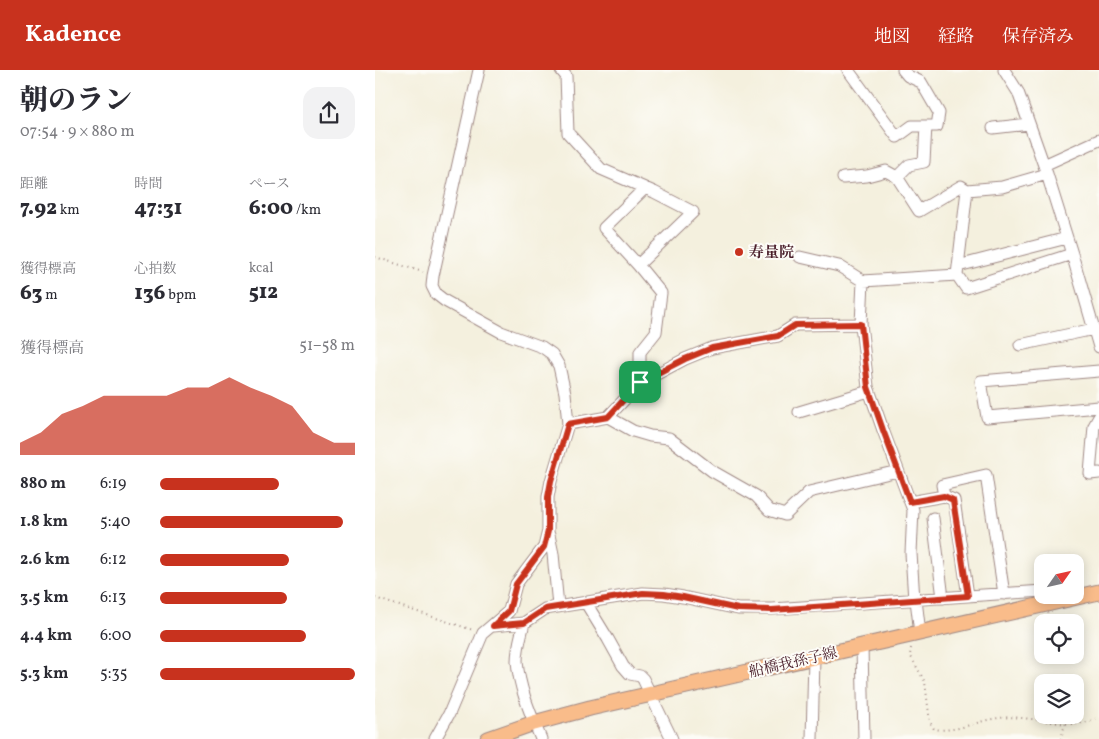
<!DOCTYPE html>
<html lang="ja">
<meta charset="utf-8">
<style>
body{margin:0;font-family:Vollkorn,"Noto Serif JP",serif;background:#f2f2f3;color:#2b2b33;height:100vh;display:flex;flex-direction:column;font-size:19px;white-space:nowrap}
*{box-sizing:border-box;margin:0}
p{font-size:16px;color:#7c7c81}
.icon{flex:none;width:28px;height:28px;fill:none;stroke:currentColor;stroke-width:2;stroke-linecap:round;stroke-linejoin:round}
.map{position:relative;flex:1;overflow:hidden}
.side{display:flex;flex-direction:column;background:#fff;width:375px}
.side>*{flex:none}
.needle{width:32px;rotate:56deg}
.controls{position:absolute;left:659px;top:484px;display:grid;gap:10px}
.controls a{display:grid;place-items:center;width:50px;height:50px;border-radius:10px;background:#fff;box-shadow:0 2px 12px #0003;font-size:25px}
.pin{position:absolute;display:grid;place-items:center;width:42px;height:42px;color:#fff;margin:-21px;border-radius:10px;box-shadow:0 2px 8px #0006}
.round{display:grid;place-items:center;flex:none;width:52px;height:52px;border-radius:15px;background:#f2f2f3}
.overview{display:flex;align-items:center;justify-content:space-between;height:85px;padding:0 20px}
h1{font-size:28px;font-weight:800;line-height:38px}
.figures{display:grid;grid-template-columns:repeat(3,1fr);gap:8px;height:85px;padding:5px 20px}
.figures div{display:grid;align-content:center}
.figures b{font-size:21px;font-weight:800}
.figures small{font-size:14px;font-weight:400}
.figures p{font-size:14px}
.chart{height:140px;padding:10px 20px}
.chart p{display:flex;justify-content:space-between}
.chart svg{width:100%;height:90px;margin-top:5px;fill:#c8321e;opacity:.7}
ul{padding:0 20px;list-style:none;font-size:16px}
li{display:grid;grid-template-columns:80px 60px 1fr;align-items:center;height:38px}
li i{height:12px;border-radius:6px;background:#c8321e}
header{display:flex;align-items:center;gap:30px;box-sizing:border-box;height:70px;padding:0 25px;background:#c8321e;color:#fff}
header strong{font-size:24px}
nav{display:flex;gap:28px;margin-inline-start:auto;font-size:18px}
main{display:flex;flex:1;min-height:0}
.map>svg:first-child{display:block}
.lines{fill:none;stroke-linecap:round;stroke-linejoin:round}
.minor-casing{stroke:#9f8884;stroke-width:13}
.major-casing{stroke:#9f8884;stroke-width:17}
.path{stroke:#9f8884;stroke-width:2;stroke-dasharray:1 4;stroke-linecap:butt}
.minor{stroke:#fff;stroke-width:11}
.major{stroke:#f9bc8a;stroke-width:15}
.route-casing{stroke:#fff;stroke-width:10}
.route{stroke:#c8321e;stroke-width:6}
.poi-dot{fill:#c8321e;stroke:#fdfcf7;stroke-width:2}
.labels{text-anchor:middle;stroke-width:4;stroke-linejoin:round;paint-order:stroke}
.poi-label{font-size:15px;font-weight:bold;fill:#4a1f2b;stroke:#fdfcf7;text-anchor:start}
.street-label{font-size:15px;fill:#4a1f2b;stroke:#fdfcf7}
</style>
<header>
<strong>Kadence</strong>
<nav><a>地図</a><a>経路</a><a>保存済み</a></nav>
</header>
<main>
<section class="side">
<div class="overview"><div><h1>朝のラン</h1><p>07:54 · 9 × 880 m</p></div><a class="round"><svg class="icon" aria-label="share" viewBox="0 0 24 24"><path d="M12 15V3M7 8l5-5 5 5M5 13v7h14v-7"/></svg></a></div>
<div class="figures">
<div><p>距離</p><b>7.92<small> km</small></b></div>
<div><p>時間</p><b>47:31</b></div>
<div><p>ペース</p><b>6:00<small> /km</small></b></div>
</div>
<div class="figures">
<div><p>獲得標高</p><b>63<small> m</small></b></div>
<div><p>心拍数</p><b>136<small> bpm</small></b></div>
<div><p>kcal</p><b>512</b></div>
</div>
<div class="chart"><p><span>獲得標高</span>51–58 m</p>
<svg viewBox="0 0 160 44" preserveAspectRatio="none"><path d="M0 44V38L10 33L20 24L30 20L40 15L50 15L60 15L70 15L80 11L90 11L100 6L110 11L120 15L130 20L140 33L150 38L160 38V44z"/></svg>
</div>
<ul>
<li><b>880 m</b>6:19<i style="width:61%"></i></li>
<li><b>1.8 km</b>5:40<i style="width:94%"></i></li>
<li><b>2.6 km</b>6:12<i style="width:66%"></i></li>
<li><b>3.5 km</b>6:13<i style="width:65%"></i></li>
<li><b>4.4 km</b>6:00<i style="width:75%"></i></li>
<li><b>5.3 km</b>5:35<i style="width:100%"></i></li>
</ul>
</section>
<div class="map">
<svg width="724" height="669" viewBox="0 0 724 669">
<rect width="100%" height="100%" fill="#fdfcf7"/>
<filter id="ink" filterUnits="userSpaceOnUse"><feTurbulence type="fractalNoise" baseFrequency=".02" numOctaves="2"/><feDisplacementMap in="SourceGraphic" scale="10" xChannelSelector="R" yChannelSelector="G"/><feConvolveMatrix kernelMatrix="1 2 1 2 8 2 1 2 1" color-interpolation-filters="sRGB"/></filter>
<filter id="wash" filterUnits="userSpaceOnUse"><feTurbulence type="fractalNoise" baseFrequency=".0096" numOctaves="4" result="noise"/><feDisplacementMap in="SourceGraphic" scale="20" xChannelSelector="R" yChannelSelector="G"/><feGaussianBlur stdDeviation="1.12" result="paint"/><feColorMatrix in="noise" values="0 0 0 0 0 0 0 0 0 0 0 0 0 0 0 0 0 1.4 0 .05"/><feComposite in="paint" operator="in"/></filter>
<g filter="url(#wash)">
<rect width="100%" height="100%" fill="#f4f0de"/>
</g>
<g filter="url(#ink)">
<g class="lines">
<!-- minor casing -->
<g class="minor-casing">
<path id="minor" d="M186 0 191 6 193 63 226 99 279 122 318 142 263 195
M473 0 522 67 537 56H562L564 43 546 12 533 6 528 0
M629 0 643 22 672 104 697 184 724 277
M618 58 654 54
M669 95 724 70
M522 107 534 95 549 92 551 56
M468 108 492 106 511 101 522 107 544 141 586 116 592 120 627 117 672 104
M425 187 464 196 488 211 582 205 592 120
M583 196 692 168
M582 205 591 218 697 184
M488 211 486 254 493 317 508 360 538 440 536 483 539 530
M645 275 719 259
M724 301 606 311 612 347 724 337
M265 313V282L281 262 286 223 263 195 229 158 270 118
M424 342 494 321
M233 347 258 361 275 366 294 368 337 401 381 426 394 440 410 445 434 422 523 401
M724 347 719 356 715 404 724 403
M193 354 233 347 265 313 310 289 337 278 403 266 420 255 486 254
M569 426 579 430 593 526
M535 432 569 426 567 415 611 405 629 524
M558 448 568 528
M174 465 178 484 183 536
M541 530 545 563
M211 533 233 569 248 596 255 604 265 606 268 609 297 669
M149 553C146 566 142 578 142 591 144 618 156 645 166 669
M118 556 149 553 170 539 268 523 289 524 308 527 363 539H397L668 521
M487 576 489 669
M60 669 74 644 108 563 134 541 141 514 169 477 173 461V427L176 411 193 354 190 323 184 296 177 284 167 277 126 262 70 231 61 224 57 216 58 206 104 0
M437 669 439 588"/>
</g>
<!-- major casing -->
<g class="major-casing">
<path id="major" d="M113 669 159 653 215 638 724 522"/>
</g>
<!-- path -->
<path class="path" d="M0 187 48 202
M0 528 98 560
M536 578 535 585 550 612 555 652 559 659C582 663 603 650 624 648 639 646 656 649 671 651 690 654 706 657 724 647
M686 669 690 654"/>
<!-- minor -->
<use href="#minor" class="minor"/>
<!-- major -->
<use href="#major" class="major"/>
</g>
</g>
<g class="lines" filter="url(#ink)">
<!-- route casing -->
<g class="route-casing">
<path id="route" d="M486 254 493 317 508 360 535 432 569 426 578 430 593 526 397 540 363 539 308 527 289 524 268 523 170 539 149 553 118 556 134 541 141 514 169 477 173 461V427L176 411 193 354 233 347 265 312 310 289 337 278 403 266 420 255Z"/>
</g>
<!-- route -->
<use href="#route" class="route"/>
</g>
<!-- markers -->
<circle class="poi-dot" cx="364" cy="182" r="5"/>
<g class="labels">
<!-- poi labels -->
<g class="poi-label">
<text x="374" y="187">寿量院</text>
</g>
<!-- street labels -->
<g class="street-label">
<text transform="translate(418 592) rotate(-13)" y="5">船橋我孫子線</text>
</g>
</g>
</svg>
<div class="controls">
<a><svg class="needle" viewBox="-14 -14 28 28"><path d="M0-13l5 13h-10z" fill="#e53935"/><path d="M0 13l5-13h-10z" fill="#7c7c81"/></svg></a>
<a><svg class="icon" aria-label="locate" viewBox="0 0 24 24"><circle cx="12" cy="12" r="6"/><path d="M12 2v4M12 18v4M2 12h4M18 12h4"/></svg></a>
<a><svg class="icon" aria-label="layers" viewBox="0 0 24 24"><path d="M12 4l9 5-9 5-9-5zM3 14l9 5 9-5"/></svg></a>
</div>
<div class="pin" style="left:265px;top:312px;background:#1e9e55"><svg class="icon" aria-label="arrive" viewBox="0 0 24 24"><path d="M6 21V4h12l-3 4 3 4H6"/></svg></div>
</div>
</main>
